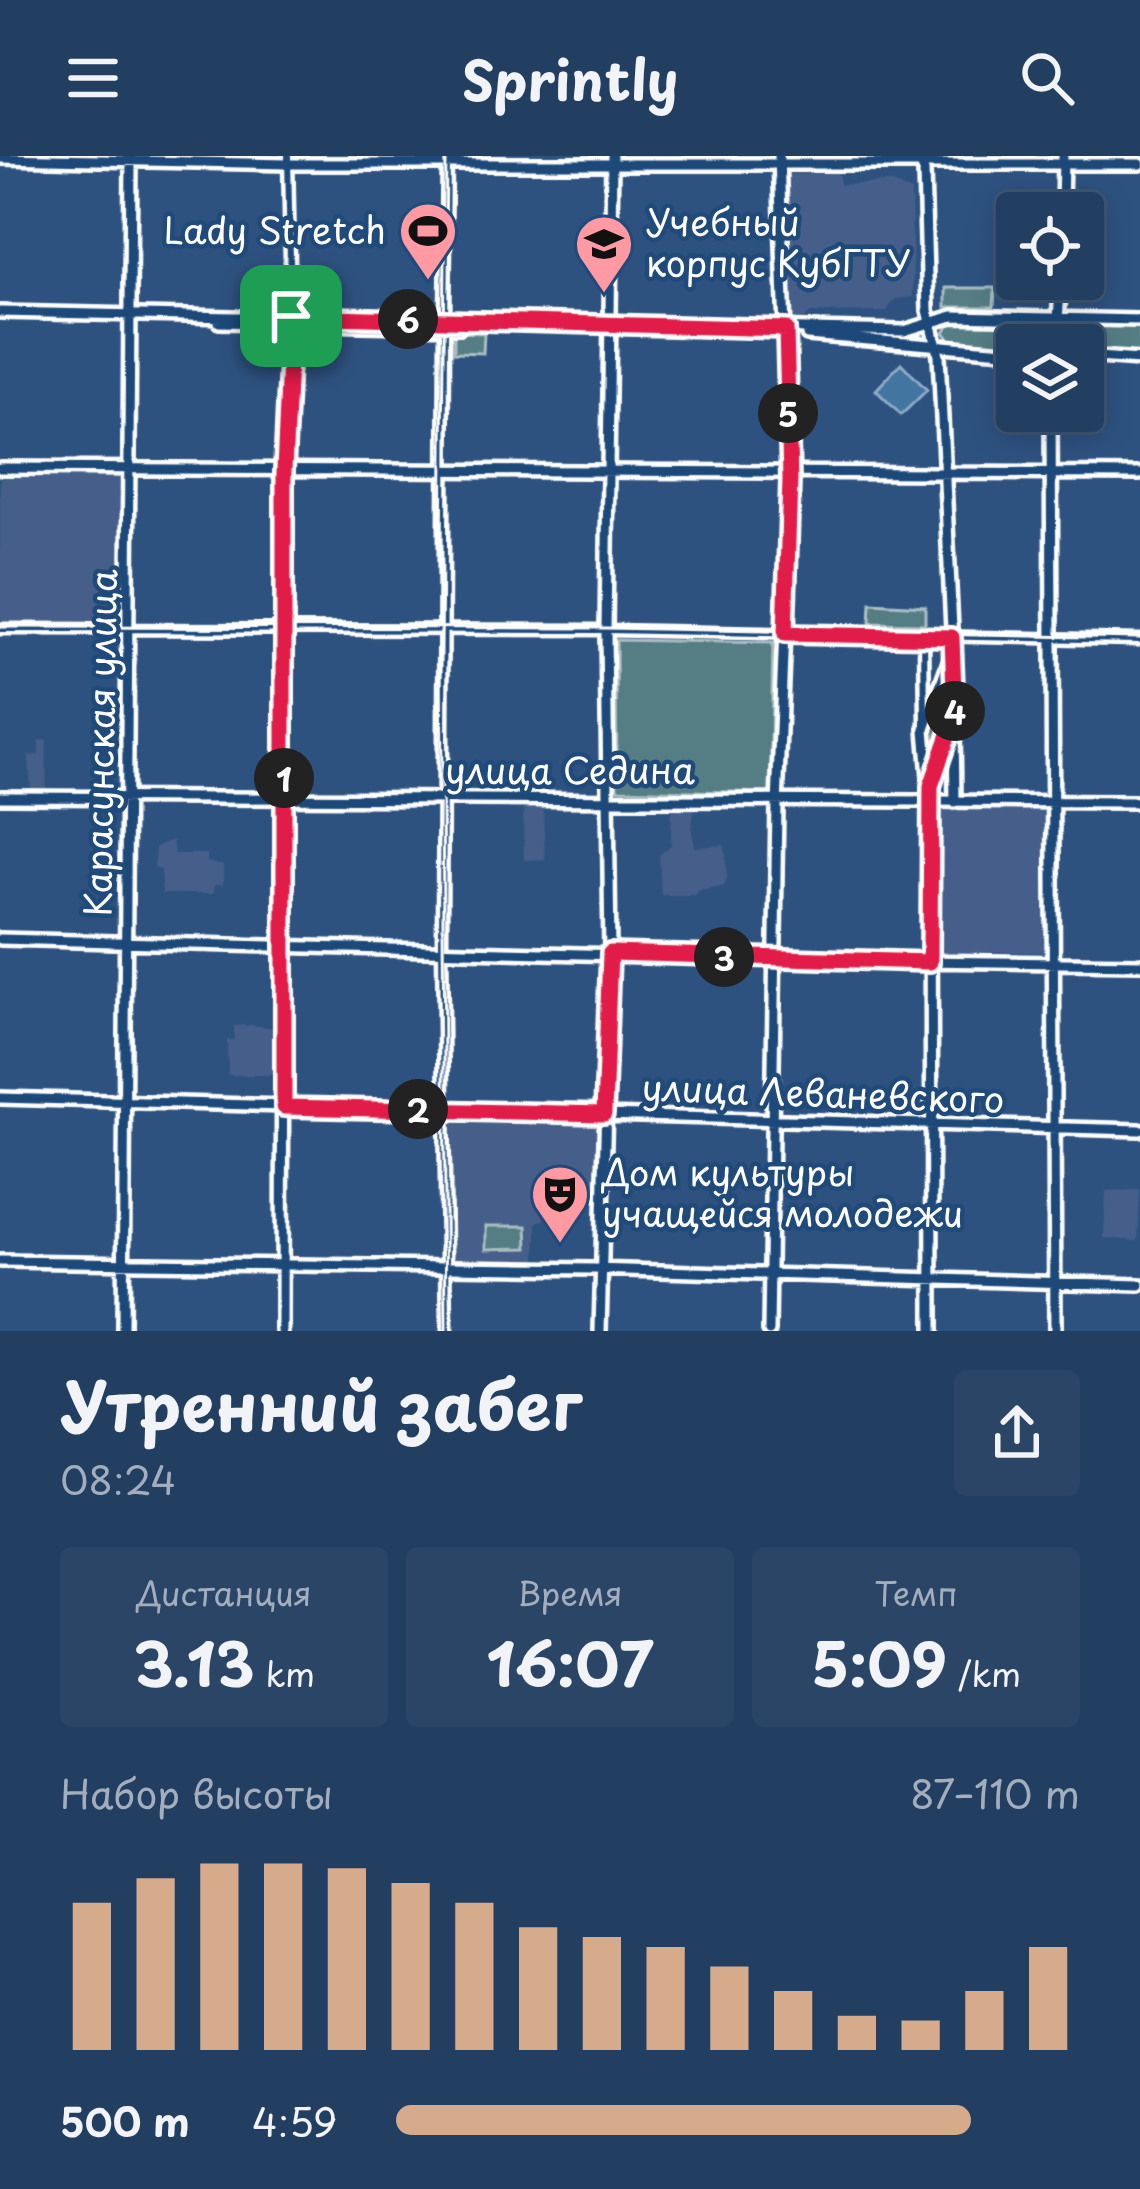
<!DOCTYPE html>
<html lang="ru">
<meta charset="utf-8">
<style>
body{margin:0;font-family:"Playpen Sans",sans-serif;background:#2a4566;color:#f1f3f6;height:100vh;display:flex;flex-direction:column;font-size:45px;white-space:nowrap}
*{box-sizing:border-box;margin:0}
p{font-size:39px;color:#a2aebd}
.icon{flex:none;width:66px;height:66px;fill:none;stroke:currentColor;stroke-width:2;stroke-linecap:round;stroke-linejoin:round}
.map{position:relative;height:1175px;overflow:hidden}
.side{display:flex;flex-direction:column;background:#223e60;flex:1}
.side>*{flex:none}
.controls{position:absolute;left:996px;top:36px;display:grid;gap:24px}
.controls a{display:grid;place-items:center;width:108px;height:108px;border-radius:12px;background:#223e60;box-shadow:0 6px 30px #0003,0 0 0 3px #3f5775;font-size:60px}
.pin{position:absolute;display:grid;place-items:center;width:102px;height:102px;color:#fff;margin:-51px;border-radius:24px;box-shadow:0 6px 18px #0006}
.km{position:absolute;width:60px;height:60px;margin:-30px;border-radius:50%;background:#222;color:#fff;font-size:33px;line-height:60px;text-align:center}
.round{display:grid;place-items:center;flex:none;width:126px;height:126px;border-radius:12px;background:#2a4566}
.summary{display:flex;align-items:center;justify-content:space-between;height:204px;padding:0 60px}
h1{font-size:66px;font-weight:700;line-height:90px}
.figures{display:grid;grid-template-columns:repeat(3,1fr);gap:18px;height:204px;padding:12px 60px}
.figures div{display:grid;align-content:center;border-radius:12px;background:#2a4566;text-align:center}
.figures b{font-size:60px;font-weight:700}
.figures small{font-size:33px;font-weight:400}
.figures p{font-size:33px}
.chart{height:336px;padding:24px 60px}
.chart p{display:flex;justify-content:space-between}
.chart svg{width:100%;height:216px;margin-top:12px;stroke:#d6ab8b;stroke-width:6}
ul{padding:0 60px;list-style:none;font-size:39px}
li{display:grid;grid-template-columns:192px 144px 1fr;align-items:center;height:90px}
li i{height:30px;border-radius:15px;background:#d6ab8b}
header{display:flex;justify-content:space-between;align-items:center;height:156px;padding:0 60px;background:#223e60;font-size:54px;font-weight:700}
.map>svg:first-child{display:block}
.built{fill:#445f8a}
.green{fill:#557d84;stroke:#aabec2;stroke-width:3}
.water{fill:#4375a0;stroke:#8eacc6;stroke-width:3}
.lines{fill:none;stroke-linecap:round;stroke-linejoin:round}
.street-casing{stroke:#fff;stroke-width:15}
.secondary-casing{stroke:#fff;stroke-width:18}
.street{stroke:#1f4a7a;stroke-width:6}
.secondary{stroke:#1f4a7a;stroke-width:9}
.tram{stroke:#fff;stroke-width:3}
.route-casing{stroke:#fff;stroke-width:24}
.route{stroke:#e11d48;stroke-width:15}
.labels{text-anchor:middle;stroke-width:9;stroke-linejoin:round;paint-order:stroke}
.poi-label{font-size:36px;fill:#fff;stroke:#1f4a7a;text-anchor:start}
.street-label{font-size:36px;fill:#fff;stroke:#1f4a7a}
</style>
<header><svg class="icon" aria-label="menu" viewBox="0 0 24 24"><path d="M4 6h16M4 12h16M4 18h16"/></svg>Sprintly<svg class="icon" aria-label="search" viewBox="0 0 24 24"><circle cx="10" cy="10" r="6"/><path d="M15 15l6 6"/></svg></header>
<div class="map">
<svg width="1140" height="1175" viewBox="0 0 1140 1175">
<rect width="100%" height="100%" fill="#2e5280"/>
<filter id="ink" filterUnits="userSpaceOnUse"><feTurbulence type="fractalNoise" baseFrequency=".00833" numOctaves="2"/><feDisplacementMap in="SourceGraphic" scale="24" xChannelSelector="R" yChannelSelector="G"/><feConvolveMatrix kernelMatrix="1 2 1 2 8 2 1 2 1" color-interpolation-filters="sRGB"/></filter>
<g filter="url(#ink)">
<!-- built -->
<path class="built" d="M838 17 840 29 889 27 911 36 913 141 895 143 886 156 810 157 804 163H792L783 19Z
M120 320 121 466H0V322Z
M47 584 46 636H31L29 600 39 599V585Z
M672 650 694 651 692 676 695 691 725 689 727 722 724 730 697 734 695 739H661L659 699 671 689Z
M523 651H543L545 703 524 704Z
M941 653 1048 655V796H938Z
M172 684 174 698H207V706L223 710V729H214L212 738H162L160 714 154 711 155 691Z
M251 869 277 872 278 919H228L227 884H234V870Z
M452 963 598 965 596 1036H535L543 1039 544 1064 537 1066V1104L454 1105Z
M1140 1034 1138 1085 1104 1082 1106 1035Z"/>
<!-- green -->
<path class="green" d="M946 132H995L994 151H946Z
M951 166 1140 170V197L1083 194V189L951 185 944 176Z
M454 176 484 177 483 197 454 196Z
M871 447 925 450V468L870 467Z
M616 484 773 487 770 637 617 633Z
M947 527 950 561 934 602 931 568Z
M486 1070H527L528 1092 486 1093Z"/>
<!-- water -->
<path class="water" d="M901 207 927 234 901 259 876 234Z"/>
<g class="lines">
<!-- street casing -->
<g class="street-casing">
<path id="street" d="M445 164 447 0
M445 171 442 792 447 1175
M284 314 291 160 288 0
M0 473 606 474 1140 484
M924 480 925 567"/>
</g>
<!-- secondary casing -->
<g class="secondary-casing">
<path id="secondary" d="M916 0 924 15 928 154 939 199 953 494 955 646
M0 2 288 8H1140
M1062 57 1063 0
M0 156 904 175 953 160 1140 164
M219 166 460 171
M807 179 1017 196
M1056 189 1061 123
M1083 200 1140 204
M1051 255 1055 1175
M0 312 1140 318
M931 630 953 567
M0 641 1140 646
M0 783 774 803 1140 808
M0 942 1140 974
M0 1105 593 1113 1140 1129
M123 1175 131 0
M282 1175 284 315
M600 1175 610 797 606 476 612 0
M769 1175 777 650 790 324 779 0
M932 1175 931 645 925 573 953 494"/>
</g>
<!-- street -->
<use href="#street" class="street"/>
<!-- secondary -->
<use href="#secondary" class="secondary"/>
<!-- tram -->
<path class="tram" d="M446 0 441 495 446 1175
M0 471 606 472 1140 482"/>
</g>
</g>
<g class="lines" filter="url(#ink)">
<!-- route casing -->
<g class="route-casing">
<path id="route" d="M291 160 786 173 790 324 785 478 952 481 955 561 931 630 930 806 610 797 604 958 284 951V315Z"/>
</g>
<!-- route -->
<use href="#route" class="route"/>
</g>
<!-- icons -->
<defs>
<g id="stadium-pin" transform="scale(3)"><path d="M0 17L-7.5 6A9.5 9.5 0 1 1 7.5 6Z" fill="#ff9aa2" stroke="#1f4a7a"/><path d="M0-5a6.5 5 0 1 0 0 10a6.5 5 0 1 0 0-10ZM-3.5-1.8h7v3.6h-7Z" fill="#111"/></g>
<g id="university-pin" transform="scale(3)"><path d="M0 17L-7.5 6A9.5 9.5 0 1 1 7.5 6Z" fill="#ff9aa2" stroke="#1f4a7a"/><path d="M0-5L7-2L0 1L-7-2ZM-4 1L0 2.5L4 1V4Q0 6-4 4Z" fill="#111"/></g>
<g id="theatre-pin" transform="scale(3)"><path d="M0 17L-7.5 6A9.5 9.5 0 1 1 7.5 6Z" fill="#ff9aa2" stroke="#1f4a7a"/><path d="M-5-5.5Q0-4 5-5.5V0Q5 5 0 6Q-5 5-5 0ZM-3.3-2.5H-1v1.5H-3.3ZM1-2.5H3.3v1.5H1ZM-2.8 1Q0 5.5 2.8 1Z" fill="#111"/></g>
</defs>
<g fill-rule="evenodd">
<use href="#stadium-pin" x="428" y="75"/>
<use href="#university-pin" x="604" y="88"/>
<use href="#theatre-pin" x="560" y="1038"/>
</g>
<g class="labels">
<!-- poi labels -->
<g class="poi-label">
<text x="646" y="80">Учебный<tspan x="646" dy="41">корпус КубГТУ</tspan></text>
<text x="386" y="88" text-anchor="end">Lady Stretch</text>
<text x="602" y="1030">Дом культуры<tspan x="602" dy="41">учащейся молодежи</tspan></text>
</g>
<!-- street labels -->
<g class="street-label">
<text transform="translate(101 587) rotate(-89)" y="13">Карасунская улица</text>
<text x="570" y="628">улица Седина</text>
<text transform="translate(823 938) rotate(2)" y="13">улица Леваневского</text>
</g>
</g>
</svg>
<div class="controls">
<a><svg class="icon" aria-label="locate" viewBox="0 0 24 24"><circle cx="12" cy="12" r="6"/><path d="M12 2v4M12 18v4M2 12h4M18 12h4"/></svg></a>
<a><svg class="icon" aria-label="layers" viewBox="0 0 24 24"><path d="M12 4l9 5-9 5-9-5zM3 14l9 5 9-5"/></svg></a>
</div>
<div class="pin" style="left:291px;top:160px;background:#1e9e55"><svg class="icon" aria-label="arrive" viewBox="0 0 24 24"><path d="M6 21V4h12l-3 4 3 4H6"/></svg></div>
<b class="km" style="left:284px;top:622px">1</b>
<b class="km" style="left:418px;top:953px">2</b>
<b class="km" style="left:724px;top:801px">3</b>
<b class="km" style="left:955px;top:555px">4</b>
<b class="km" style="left:788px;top:257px">5</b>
<b class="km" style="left:408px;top:163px">6</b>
</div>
<section class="side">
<div class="summary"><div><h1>Утренний забег</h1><p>08:24</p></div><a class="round"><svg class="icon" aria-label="share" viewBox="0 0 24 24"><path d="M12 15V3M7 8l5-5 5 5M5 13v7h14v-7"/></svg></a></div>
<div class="figures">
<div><p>Дистанция</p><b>3.13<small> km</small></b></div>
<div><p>Время</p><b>16:07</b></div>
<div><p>Темп</p><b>5:09<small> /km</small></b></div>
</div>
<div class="chart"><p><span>Набор высоты</span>87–110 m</p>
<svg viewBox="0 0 160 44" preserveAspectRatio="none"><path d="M5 44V14M15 44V9M25 44V6M35 44V6M45 44V7M55 44V10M65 44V14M75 44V19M85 44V21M95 44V23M105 44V27M115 44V32M125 44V37M135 44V38M145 44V32M155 44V23"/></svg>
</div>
<ul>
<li><b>500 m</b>4:59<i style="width:84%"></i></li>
</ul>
</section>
